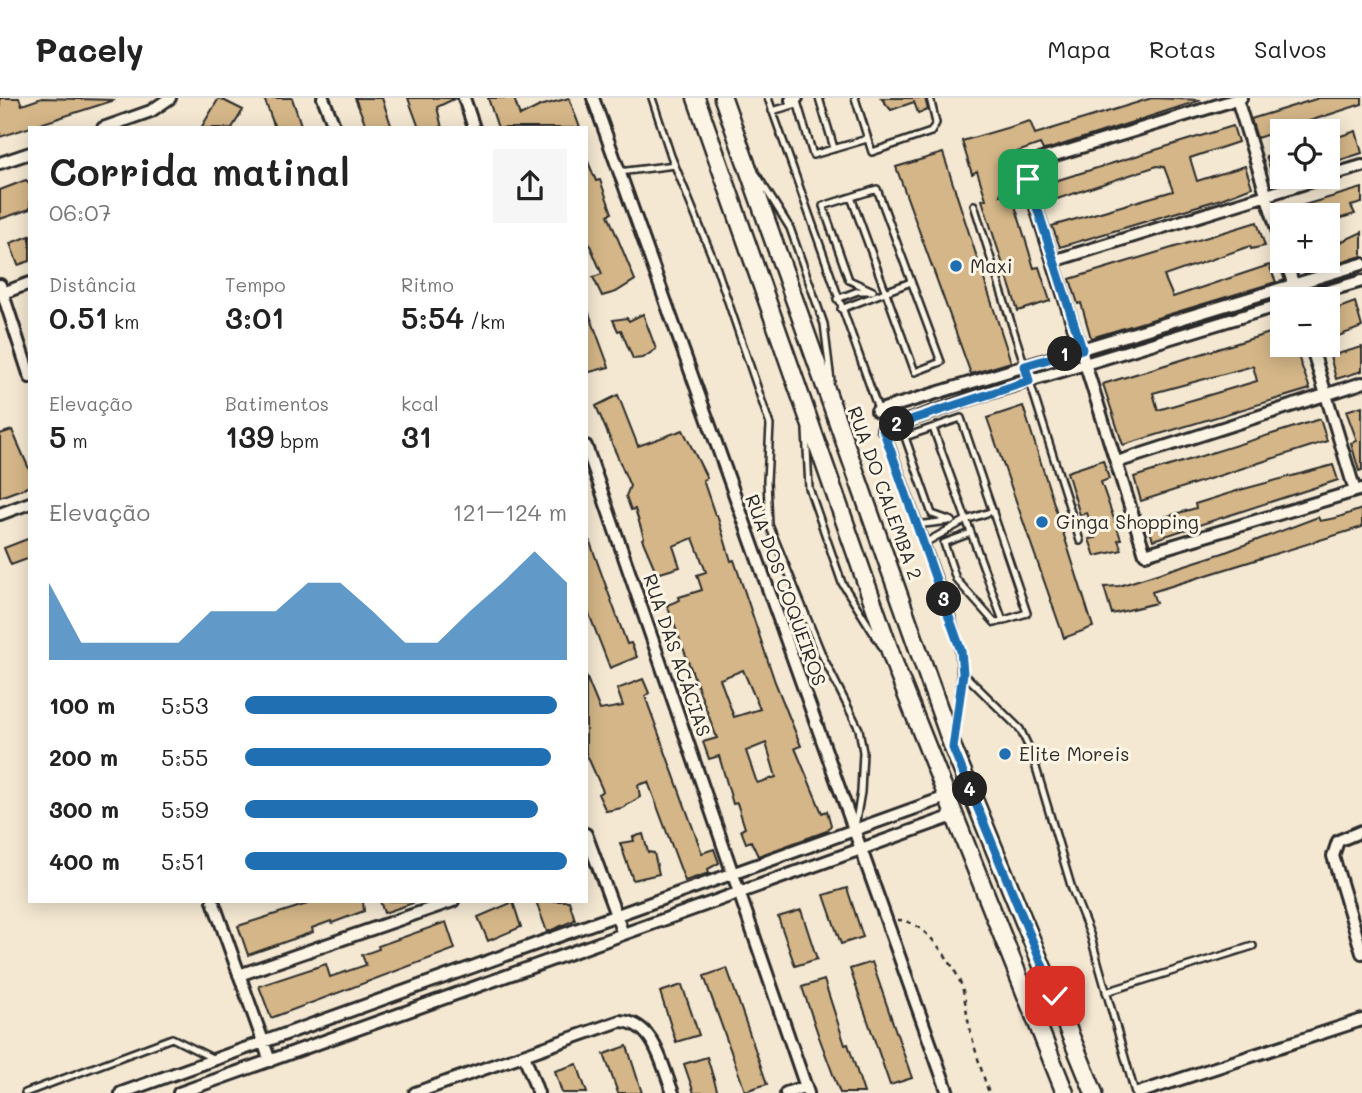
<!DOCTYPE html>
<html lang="pt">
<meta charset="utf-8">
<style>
body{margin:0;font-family:Mali,sans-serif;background:#f6f6f6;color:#222;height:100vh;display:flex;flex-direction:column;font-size:26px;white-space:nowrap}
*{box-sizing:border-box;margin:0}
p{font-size:23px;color:#767676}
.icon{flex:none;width:38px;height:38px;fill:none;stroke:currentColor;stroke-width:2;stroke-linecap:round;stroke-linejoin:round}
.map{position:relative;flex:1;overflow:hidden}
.side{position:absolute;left:28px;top:28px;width:560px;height:777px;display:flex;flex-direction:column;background:#fff;border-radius:0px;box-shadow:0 4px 18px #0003}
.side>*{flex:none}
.controls{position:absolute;left:1270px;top:21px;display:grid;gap:14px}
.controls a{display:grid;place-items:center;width:70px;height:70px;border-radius:0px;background:#fff;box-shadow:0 4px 18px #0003;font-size:35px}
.pin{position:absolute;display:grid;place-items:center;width:60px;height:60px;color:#fff;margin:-30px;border-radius:14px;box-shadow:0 4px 10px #0006}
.km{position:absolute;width:35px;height:35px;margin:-18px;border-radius:50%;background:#222;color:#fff;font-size:19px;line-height:35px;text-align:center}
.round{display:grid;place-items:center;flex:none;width:74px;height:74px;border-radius:0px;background:#f6f6f6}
.summary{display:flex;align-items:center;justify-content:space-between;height:119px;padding:0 21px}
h1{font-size:38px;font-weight:600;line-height:52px}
.figures{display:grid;grid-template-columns:repeat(3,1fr);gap:10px;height:119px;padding:7px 21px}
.figures div{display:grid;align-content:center}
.figures b{font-size:30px;font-weight:600}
.figures small{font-size:19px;font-weight:400}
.figures p{font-size:19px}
.chart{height:196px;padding:14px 21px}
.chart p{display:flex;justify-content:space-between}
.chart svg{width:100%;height:126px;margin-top:7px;fill:#1f6fb2;opacity:.7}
ul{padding:0 21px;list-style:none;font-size:23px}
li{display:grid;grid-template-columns:112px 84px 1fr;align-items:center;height:52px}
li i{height:18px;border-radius:9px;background:#1f6fb2}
header{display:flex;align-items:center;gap:42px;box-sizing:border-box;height:98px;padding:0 35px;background:#fff;border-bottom:2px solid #e0e0e0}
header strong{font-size:33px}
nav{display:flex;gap:38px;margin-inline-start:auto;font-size:24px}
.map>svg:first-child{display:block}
.building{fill:#d4b688;stroke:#2b2b2b;stroke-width:2;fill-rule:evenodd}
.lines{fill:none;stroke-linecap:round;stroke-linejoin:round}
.lane-casing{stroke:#2b2b2b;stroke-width:10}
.street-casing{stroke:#2b2b2b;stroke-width:16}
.secondary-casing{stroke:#2b2b2b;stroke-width:21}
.path{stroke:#2b2b2b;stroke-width:2.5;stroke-dasharray:5 5;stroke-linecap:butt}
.lane{stroke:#fcf5e5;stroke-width:5}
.street{stroke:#fcf5e5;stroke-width:10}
.secondary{stroke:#fcf5e5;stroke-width:16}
.route-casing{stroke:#fff;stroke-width:14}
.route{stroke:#1f6fb2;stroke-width:9}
.poi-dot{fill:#1f6fb2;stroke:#fcf5e5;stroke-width:2.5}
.labels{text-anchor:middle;stroke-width:6;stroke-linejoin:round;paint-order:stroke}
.poi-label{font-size:19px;fill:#2b2b2b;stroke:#fcf5e5;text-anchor:start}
.street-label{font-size:19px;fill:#2b2b2b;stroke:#fcf5e5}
</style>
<header>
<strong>Pacely</strong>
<nav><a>Mapa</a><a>Rotas</a><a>Salvos</a></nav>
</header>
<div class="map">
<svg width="1362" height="995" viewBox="0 0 1362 995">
<rect width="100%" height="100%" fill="#f4e8d2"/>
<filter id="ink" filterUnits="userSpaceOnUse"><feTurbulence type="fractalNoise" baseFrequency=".0143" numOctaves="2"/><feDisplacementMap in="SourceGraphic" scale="14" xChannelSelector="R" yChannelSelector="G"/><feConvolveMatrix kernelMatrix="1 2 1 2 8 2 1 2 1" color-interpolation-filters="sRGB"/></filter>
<g filter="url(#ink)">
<!-- building -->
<path class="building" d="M0 0H19L22 7 42 0 115 2 0 39Z
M219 0 243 12 232 30H201Z
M264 0H292L302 30H275Z
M355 0H382L392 30H367Z
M408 0H456L437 9 442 30H419Z
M488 0H514L520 18 540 8 569 0 580 30H498Z
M881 0H925L928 12 918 15 914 4 891 12Z
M1152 0 1201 2 1049 51 1043 52 1040 46 1017 54 1000 97 1011 94 1034 170 1039 169 1050 203 1018 213 982 102 986 101 977 73 972 76 962 43 1030 23 1035 36Z
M1319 0H1362V6L1257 40 1251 21Z
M1233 28 1238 44 1190 60 1197 83 1245 68 1252 89 1221 101 1060 149 1052 128 1173 93 1164 69 1157 68 1048 104 1042 87Z
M1356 33 1362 55 1328 66V42Z
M943 55 1011 264 971 276 896 69Z
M1283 55V80L1274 82 1266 58Z
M586 59 596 83 600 82 612 115 608 117 635 182 616 194 602 198 593 179 602 176 586 138Z
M26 82 30 86V111L0 121V92Z
M1362 90V105L1351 108 1355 116 1328 124V117H1281L1280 114Z
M1257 124 1265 148 1251 151 1250 148 1164 178 1173 199 1269 167 1276 184 1091 240 1081 205 1078 206 1070 181Z
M1362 134V158L1305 175 1300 163H1328V150Z
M30 138V163L18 167 10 145Z
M1355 204 1362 229 1328 242V214Z
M586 207 609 269 586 275Z
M643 216 656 251 643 260 633 261 621 232 618 233 613 222 627 220 629 223Z
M1283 231V247H1294L1310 291 1123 347 1103 286ZM1253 268 1257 283 1158 312 1153 295Z
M1362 249V273L1336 281 1330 258Z
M618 297 638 348 683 332 707 380 703 382 715 417H717L731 463 734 462 775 584 801 648 795 650 822 715 827 713 831 727 827 733 758 758 751 743 746 745 741 732 745 730 737 705 733 706 719 658 709 661 703 644 717 640 667 507 680 502 679 499 702 492 697 477 706 474 693 440 673 448 680 469 657 476 642 441 644 440 635 411 631 412 626 398 630 388 596 308ZM743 572 760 611 734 619 720 581ZM766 645 776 679 757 685 746 653Z
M1023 308 1093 529 1064 540 987 320Z
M1362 308V372L1359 373 1351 345 1357 343 1346 313Z
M1320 321 1327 343 1141 403 1134 379Z
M12 332 30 373V388L0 399V336Z
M1103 362 1109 381 1101 384 1121 441 1118 442 1122 452 1095 458 1089 441 1096 440 1087 415 1080 417 1067 374Z
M1333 367 1338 382 1153 442 1147 424 1196 410 1195 406 1240 392Z
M1362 411V429L1152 494 1156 505 1112 516 1104 489 1119 488 1223 455 1318 419 1320 423 1336 420Z
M586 433 627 546 631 545 637 559 610 570 586 508Z
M30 440V460L11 467 4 450Z
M586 578 600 612 623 608 617 591 643 581 649 595 645 598 702 755 714 751 719 765 708 771 709 775 685 783 648 684 638 687 640 699 622 710 606 713 598 696 603 693 586 655Z
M643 736 648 754 654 755 659 776 633 782 620 745 634 743 633 739Z
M847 790 863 839 841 846 824 797Z
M306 803H363L364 813 332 825 331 823 312 830 313 834 248 857 238 828 307 806Z
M380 803H413V805L384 815Z
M536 803H569L575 822 547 834Z
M513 804 521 829 488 843 478 819Z
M801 812 817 861 795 868 778 819Z
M446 824 455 851 271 920 259 888 326 866 330 879 366 867 362 857 379 851 378 848Z
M872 864 912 980 890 987 850 871Z
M727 870 767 986 745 993 704 878Z
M824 882 845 947 848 946 864 995H840L819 939 802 889Z
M682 887 699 937 676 944 660 894Z
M627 948 642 995H618L604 956Z
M707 959 718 995H694L684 966Z
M577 966 587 995H562L555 973Z"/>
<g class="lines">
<!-- lane casing -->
<g class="lane-casing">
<path id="lane" d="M652 0 671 58 716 168 770 327 767 383 769 427 823 559 859 631 863 654 861 694 855 729
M768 0 952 520C965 567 961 592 955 640
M796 0 813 57 867 41
M819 0 834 50
M855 0 872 54 931 34 936 25 930 0
M772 13 797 6
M619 74 675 67
M757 77 790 130 824 226 831 283
M851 99 915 274 941 264 877 91 823 108 849 182 873 193
M974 107 1080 443
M837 201 858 193H872
M841 211 911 184
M933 330 1003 523
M806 332 809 390 842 485 881 547
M952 423 932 416 905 339 961 320 1027 515 995 525 956 481 944 445 971 435
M916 427 949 423
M923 446 966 422 993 413
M963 575 1020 631 1032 656 1072 791 1090 836 1135 995
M1106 894 1253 848
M25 995 172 940 214 961"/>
</g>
<!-- street casing -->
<g class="street-casing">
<path id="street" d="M323 0 335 30
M464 0 474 30
M593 0 948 995
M1241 0 1042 61 1029 76 1032 97 1145 456 1362 391
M1237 1 1283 151
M791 2 797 0
M103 30 151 13 170 0
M0 65 30 55
M1328 78 1362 68
M1053 163 1325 79
M1286 163 1298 201
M0 187 30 279
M3 195 30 185
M1300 201 1362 183
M1311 247 1355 393
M877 313 1362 166
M883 331 986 296 1283 206
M586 348 808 995
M1117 364 1362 285
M0 416 30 405
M1362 733 1338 743 1333 758 1362 855
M586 736 623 836
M213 803 270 963
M239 877 453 803
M524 957 538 995
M121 995 949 698
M179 995 956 717
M415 995 620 923C655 924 662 968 673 995
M786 995 806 988
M1138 995 1362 922"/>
</g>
<!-- secondary casing -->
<g class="secondary-casing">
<path id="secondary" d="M696 0 897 573 1065 995
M723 0 953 650 1094 995"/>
</g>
<!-- path -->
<path class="path" d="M897 822C923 820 955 867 962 889 965 899 966 911 968 922 973 946 981 971 989 995"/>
<!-- lane -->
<use href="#lane" class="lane"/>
<!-- street -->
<use href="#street" class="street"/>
<!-- secondary -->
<use href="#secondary" class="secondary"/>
</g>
</g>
<g class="lines" filter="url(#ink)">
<!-- route casing -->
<g class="route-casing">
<path id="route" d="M1028 81 1082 251 1025 268 1029 283 883 331 961 553 963 575 953 650 1055 898"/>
</g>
<!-- route -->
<use href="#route" class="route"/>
</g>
<!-- markers -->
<g class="poi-dot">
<circle cx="956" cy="168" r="7"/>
<circle cx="1042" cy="424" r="7"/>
<circle cx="1005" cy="656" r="7"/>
</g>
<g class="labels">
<!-- poi labels -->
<g class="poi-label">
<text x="970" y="175">Maxi</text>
<text x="1056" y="431">Ginga Shopping</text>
<text x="1019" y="663">Elite Moreis</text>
</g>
<!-- street labels -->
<g class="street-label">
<text transform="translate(885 395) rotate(70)" y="7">RUA DO CALEMBA 2</text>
<text transform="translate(786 492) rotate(70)" y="7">RUA DOS COQUEIROS</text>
<text transform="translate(677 557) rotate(71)" y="7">RUA DAS ACÁCIAS</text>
</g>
</g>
</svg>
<div class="controls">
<a><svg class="icon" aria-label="locate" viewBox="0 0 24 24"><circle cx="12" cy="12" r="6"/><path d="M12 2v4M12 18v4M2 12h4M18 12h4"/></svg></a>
<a>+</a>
<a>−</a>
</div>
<div class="pin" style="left:1028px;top:81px;background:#1e9e55"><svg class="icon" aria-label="arrive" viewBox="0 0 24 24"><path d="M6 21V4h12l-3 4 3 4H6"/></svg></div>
<div class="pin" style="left:1055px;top:898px;background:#d93025"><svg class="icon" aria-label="check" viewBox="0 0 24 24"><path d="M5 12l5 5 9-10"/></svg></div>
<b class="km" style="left:1065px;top:256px">1</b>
<b class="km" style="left:897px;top:326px">2</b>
<b class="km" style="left:944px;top:501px">3</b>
<b class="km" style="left:970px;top:691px">4</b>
<section class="side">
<div class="summary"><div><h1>Corrida matinal</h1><p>06:07</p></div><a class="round"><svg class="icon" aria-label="share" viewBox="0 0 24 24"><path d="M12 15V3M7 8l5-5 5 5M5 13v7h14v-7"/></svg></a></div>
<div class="figures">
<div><p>Distância</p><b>0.51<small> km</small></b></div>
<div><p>Tempo</p><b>3:01</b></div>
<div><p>Ritmo</p><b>5:54<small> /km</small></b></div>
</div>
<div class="figures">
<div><p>Elevação</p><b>5<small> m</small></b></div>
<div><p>Batimentos</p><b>139<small> bpm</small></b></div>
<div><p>kcal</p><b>31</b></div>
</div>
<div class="chart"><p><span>Elevação</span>121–124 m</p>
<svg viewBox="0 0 160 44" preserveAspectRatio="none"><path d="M0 44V17L10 38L20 38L30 38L40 38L50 27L60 27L70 27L80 17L90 17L100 27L110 38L120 38L130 27L140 17L150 6L160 17V44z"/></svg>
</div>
<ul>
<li><b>100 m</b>5:53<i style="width:97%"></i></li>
<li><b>200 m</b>5:55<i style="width:95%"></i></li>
<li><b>300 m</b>5:59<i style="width:91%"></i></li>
<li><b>400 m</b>5:51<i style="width:100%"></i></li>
</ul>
</section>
</div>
